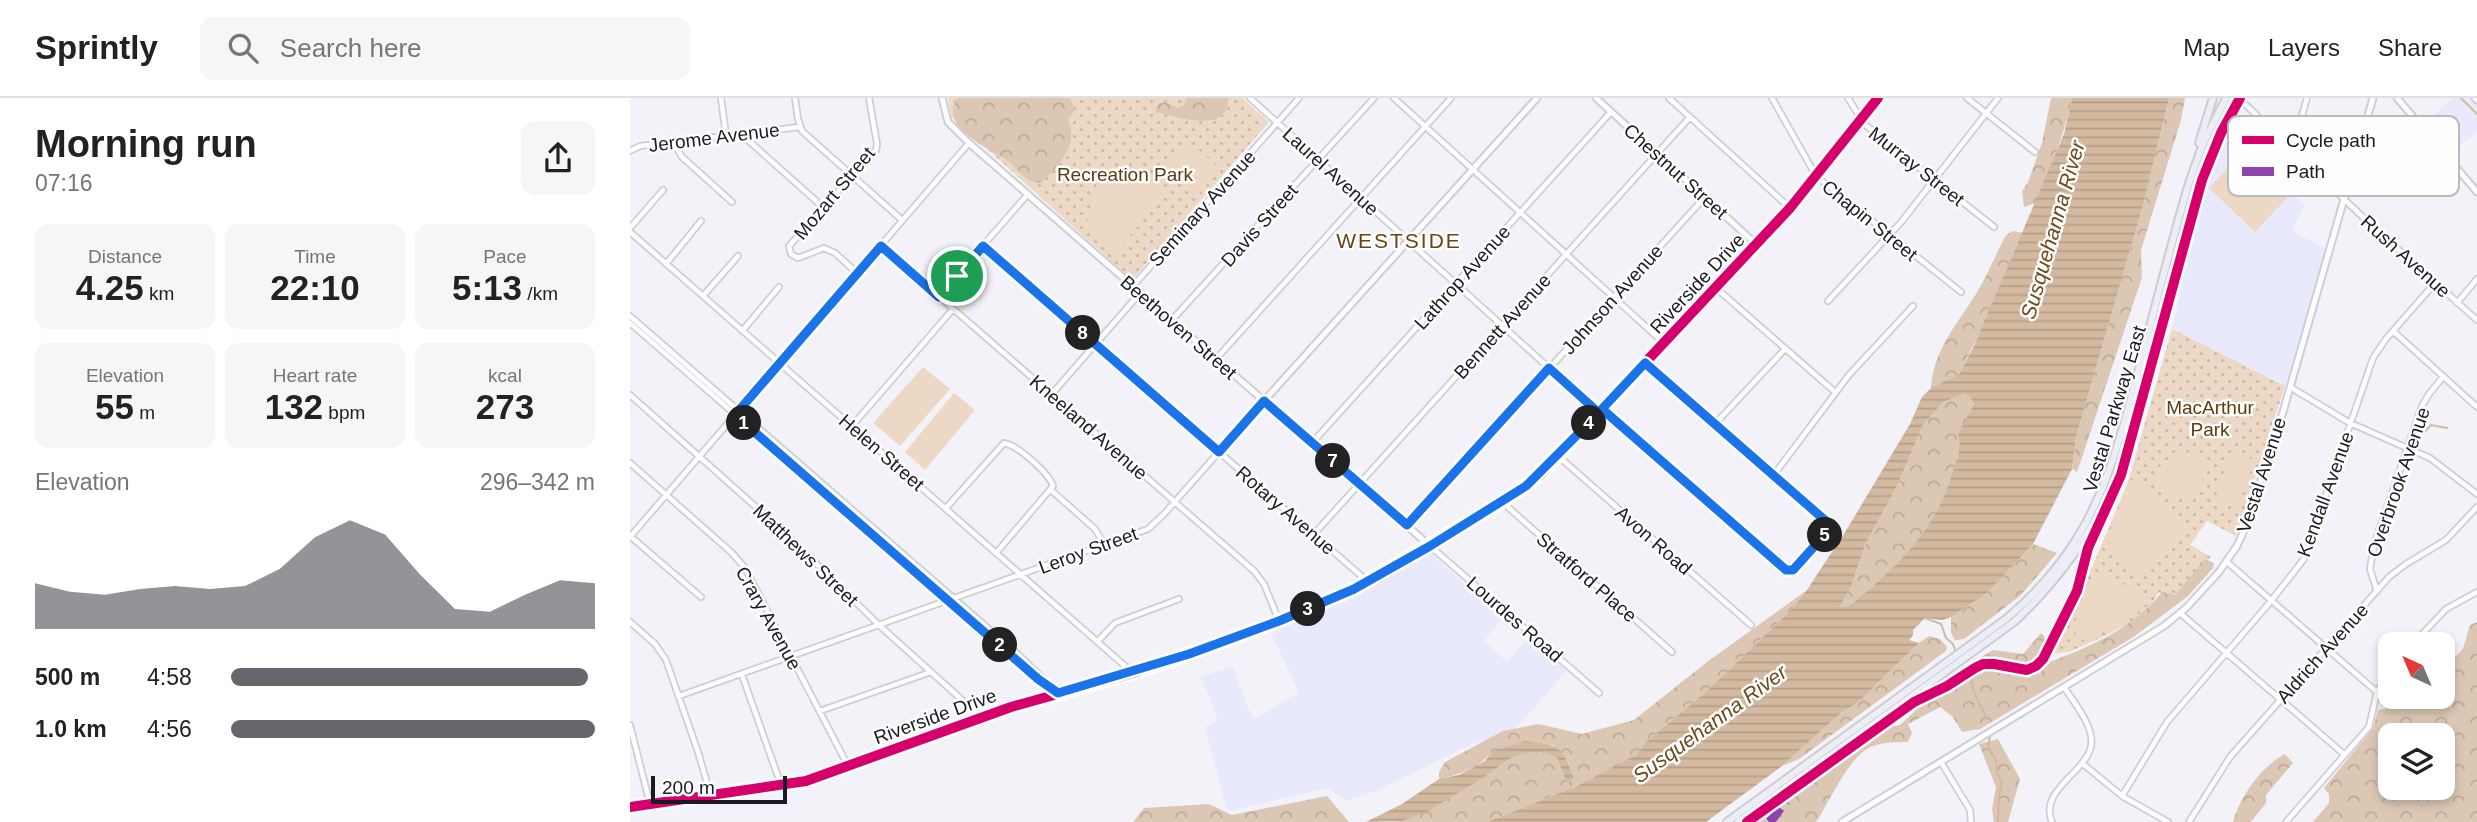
<!DOCTYPE html>
<meta charset="utf-8">
<style>
body{margin:0;font-family:Helvetica,sans-serif;background:#f6f6f6;color:#222;height:100vh;display:flex;flex-direction:column;font-size:26px;white-space:nowrap}
*{box-sizing:border-box;margin:0}
p{font-size:23px;color:#767676}
.icon{flex:none;width:38px;height:38px;fill:none;stroke:currentColor;stroke-width:2;stroke-linecap:round;stroke-linejoin:round}
.map{position:relative;flex:1;overflow:hidden}
.sheet{display:flex;flex-direction:column;background:#fff;width:630px}
.sheet>*{flex:none}
.needle{width:46px;rotate:316deg}
.fabs{position:absolute;left:1748px;top:534px;display:grid;gap:14px}
.fabs a{display:grid;place-items:center;width:77px;height:77px;border-radius:14px;background:#fff;box-shadow:0 4px 10px #0003;font-size:35px}
.scale{position:absolute;left:21px;bottom:18px;width:136px;box-sizing:border-box;padding-left:7px;border:4px solid #1a1b22;border-top:0;font-size:19px;line-height:24px;white-space:nowrap;color:#1a1b22;-webkit-text-stroke:5px #fefefe;paint-order:stroke}
.pin{position:absolute;display:grid;place-items:center;width:60px;height:60px;color:#fff;margin:-30px;border:4px solid #fff;border-radius:50%;box-shadow:0 2px 7px #0007}
.km{position:absolute;width:35px;height:35px;margin:-18px;border-radius:50%;background:#222;color:#fff;font-size:19px;line-height:35px;text-align:center}
.round{display:grid;place-items:center;flex:none;width:74px;height:74px;border-radius:14px;background:#f6f6f6}
.overview{display:flex;align-items:center;justify-content:space-between;height:119px;padding:0 35px}
h1{font-size:38px;font-weight:800;line-height:52px}
.stats{display:grid;grid-template-columns:repeat(3,1fr);gap:10px;height:119px;padding:7px 35px}
.stats div{display:grid;align-content:center;border-radius:14px;background:#f6f6f6;text-align:center}
.stats b{font-size:35px;font-weight:800}
.stats small{font-size:19px;font-weight:400}
.stats p{font-size:19px}
.chart{height:196px;padding:14px 35px}
.chart p{display:flex;justify-content:space-between}
.chart svg{width:100%;height:126px;margin-top:7px;fill:#66666d;opacity:.7}
ul{padding:0 35px;list-style:none;font-size:23px}
li{display:grid;grid-template-columns:112px 84px 1fr;align-items:center;height:52px}
li i{height:18px;border-radius:9px;background:#66666d}
header{display:flex;align-items:center;gap:42px;box-sizing:border-box;height:98px;padding:0 35px;background:#fff;border-bottom:2px solid #e0e0e0}
header strong{font-size:33px}
nav{display:flex;gap:38px;margin-inline-start:auto;font-size:24px}
.search{width:490px;height:63px;background:#f6f6f6;display:flex;align-items:center;gap:18px;box-sizing:border-box;padding:0 24px;border-radius:14px;color:#767676;font-size:26px}
main{display:flex;flex:1;min-height:0}
.map>svg:first-child{display:block}
.built{fill:#e8eafb}
.green{fill:url(#green-dots)}
.forest{fill:url(#forest-crowns);fill-rule:evenodd}
.pitch{fill:#ecd8c5}
.water{fill:url(#water-rules);fill-rule:evenodd}
.lines{fill:none;stroke-linecap:round;stroke-linejoin:round}
.stream{stroke:#d3b9a0;stroke-width:2}
.street-casing{stroke:#cecfd6;stroke-width:8}
.secondary-casing{stroke:#cecfd6;stroke-width:9}
.primary-casing{stroke:#cccdd0;stroke-width:10}
.street{stroke:#fdfdfe;stroke-width:4.5}
.secondary{stroke:#fdfdfe;stroke-width:5}
.primary{stroke:#ecedf5;stroke-width:6}
.quiet{stroke:#8e44ad;stroke-width:9;stroke-dasharray:18 9;stroke-linecap:butt}
.cycleway-casing{stroke:#fefefe;stroke-width:15}
.cycleway{stroke:#d6006c;stroke-width:10}
.route-casing{stroke:#fff;stroke-width:14}
.route{stroke:#1a73e8;stroke-width:9}
.labels{text-anchor:middle;stroke-width:5;stroke-linejoin:round;paint-order:stroke}
.street-label{font-size:19px;fill:#1a1b22;stroke:#fefefe}
.park-label{font-size:19px;fill:#603a0b;stroke:#fefefe}
.water-label{font-size:21px;font-style:italic;fill:#6f481c;stroke:#fefefe}
.neighbourhood-label{font-size:21px;letter-spacing:2px;fill:#694315;stroke:#fefefe}
.key{fill:#fefefe;stroke:#bababc;stroke-width:2}
.key-label{font-size:19px;fill:#1a1b22}
</style>
<header>
<strong>Sprintly</strong>
<div class="search"><svg class="icon" aria-label="search" viewBox="0 0 24 24"><circle cx="10" cy="10" r="6"/><path d="M15 15l6 6"/></svg>Search here</div>
<nav><a>Map</a><a>Layers</a><a>Share</a></nav>
</header>
<main>
<section class="sheet">
<div class="overview"><div><h1>Morning run</h1><p>07:16</p></div><a class="round"><svg class="icon" aria-label="share" viewBox="0 0 24 24"><path d="M12 15V3M7 8l5-5 5 5M5 13v7h14v-7"/></svg></a></div>
<div class="stats">
<div><p>Distance</p><b>4.25<small> km</small></b></div>
<div><p>Time</p><b>22:10</b></div>
<div><p>Pace</p><b>5:13<small> /km</small></b></div>
</div>
<div class="stats">
<div><p>Elevation</p><b>55<small> m</small></b></div>
<div><p>Heart rate</p><b>132<small> bpm</small></b></div>
<div><p>kcal</p><b>273</b></div>
</div>
<div class="chart"><p><span>Elevation</span>296–342 m</p>
<svg viewBox="0 0 160 44" preserveAspectRatio="none"><path d="M0 44V28L10 31L20 32L30 30L40 29L50 30L60 29L70 23L80 12L90 6L100 11L110 25L120 37L130 38L140 32L150 27L160 28V44z"/></svg>
</div>
<ul>
<li><b>500 m</b>4:58<i style="width:98%"></i></li>
<li><b>1.0 km</b>4:56<i style="width:100%"></i></li>
</ul>
</section>
<div class="map">
<svg width="1847" height="724" viewBox="0 0 1847 724">
<defs>
<pattern id="green-dots" width="8" height="8" patternUnits="userSpaceOnUse" patternTransform="scale(1.75)"><rect width="8" height="8" fill="#ecd8c5"/><path d="M2 2h.1M6 6h.1" fill="none" stroke="#cab9a9" stroke-width="1.8" stroke-linecap="round"/></pattern>
<pattern id="forest-crowns" width="20" height="18" patternUnits="userSpaceOnUse" patternTransform="scale(1.75)"><rect width="20" height="18" fill="#dbc7b4"/><path d="M2 6a3 3 0 1 1 6 0M12 15a3 3 0 1 1 6 0" fill="none" stroke="#bbaa9a"/></pattern>
<pattern id="water-rules" width="6" height="5" patternUnits="userSpaceOnUse" patternTransform="scale(1.75)"><rect width="6" height="5" fill="#d3b9a0"/><path d="M0 2.5h6" fill="none" stroke="#b59e8a"/></pattern>
</defs>
<rect width="100%" height="100%" fill="#f2f2f8"/>
<!-- built -->
<path class="built" d="M1822 0H1847V33L1822 56 1795 25Z
M1596 33 1675 107 1662 133 1697 151 1655 288 1542 231 1575 86Z
M801 456 873 519 854 543 877 564 898 540 937 573 882 634 842 646 749 692 717 703 698 691 687 692 601 713 596 709 575 629 588 622 571 579 603 568 617 608 625 621 669 594 640 534Z"/>
<!-- green -->
<path class="green" d="M318 0H612L639 24 502 182 321 18Z
M1542 231 1655 288 1606 438 1577 423 1560 447 1581 459 1549 498 1542 502 1529 494 1519 510 1499 525 1475 538 1439 554 1408 557 1463 467 1498 384Z"/>
<!-- forest -->
<path class="forest" d="M328 0H439L442 4 444 14 438 21C449 48 429 68 410 85 393 84 387 68 375 61 356 49 307 28 328 0Z
M557 0H598C598 38 546 18 526 14V9L530 5 536 4 548 10 554 7Z
M1421 0H1442C1434 37 1421 71 1405 105L1394 109 1392 93 1398 84 1412 45Z
M1539 0H1555L1551 22 1511 152 1512 179 1447 374 1442 371 1446 339 1514 104Z
M1383 133 1393 135 1387 146 1357 220 1329 276 1301 290C1303 253 1327 226 1346 196 1357 178 1366 156 1376 137Z
M1334 296 1340 299 1344 306C1331 333 1328 362 1319 389 1305 428 1276 462 1244 487 1233 496 1224 509 1208 509L1226 474 1236 445 1267 388 1293 327 1313 304Z
M1403 446 1427 455 1391 497 1334 541 1325 542 1321 535V519L1356 496Z
M1575 461 1584 465 1583 470 1558 498 1505 538 1350 631 1332 634 1323 619 1310 609 1278 626 1282 635 1278 644C1265 644 1246 644 1235 652 1215 667 1200 703 1186 724H1117L1252 630 1270 627 1283 615 1292 602 1330 572 1363 552 1393 556 1411 535 1419 544 1412 563 1416 565C1458 550 1504 530 1532 494L1545 497Z
M1177 492 1162 511 1078 592 1017 643 1006 657 985 670 947 688 857 724H758L772 723 856 678 881 660 899 654 914 655 927 660 937 685 944 681 923 647 862 654C848 670 829 677 809 681V674L815 664 873 633 908 626 952 636 1004 622 1077 564Z
M1847 524V724H1683L1699 705V696L1694 690 1743 630 1748 612 1755 611 1774 599 1813 598V565C1837 554 1832 551 1840 527ZM1760 637H1813V690H1760Z
M1299 538 1310 541 1317 549 1316 553 1169 661 1152 668 1211 615 1227 605 1289 545Z
M1368 641 1390 681 1378 724H1364L1362 711 1366 689 1349 646Z
M1655 656 1663 665 1636 697V705L1621 724H1603C1610 698 1632 668 1655 656Z
M697 698 719 724H503L514 710 579 706 602 717Z"/>
<!-- pitch -->
<path class="pitch" d="M560 44 590 71 569 96 537 70Z
M1610 57 1657 100 1625 134 1579 90Z
M480 68H486L540 91 483 157 456 132 467 85 474 70Z
M293 269 320 291 270 348 243 325Z
M324 295 345 312 295 372 275 354Z
M1560 354 1576 357 1572 384 1567 399 1558 403 1544 398 1520 383C1529 365 1540 357 1560 354Z
M1601 354 1624 362 1608 409 1585 401Z
M1501 381 1556 424C1549 446 1528 462 1512 478L1491 469 1477 440Z
M1470 475 1482 479 1521 502 1495 525 1450 543 1443 531 1455 491 1464 476Z"/>
<!-- water -->
<path class="water" d="M1442 0H1539L1514 104 1446 339 1442 371 1403 446 1356 496 1321 519 1312 522 1295 520 1283 532V537L1279 542 1289 545 1227 605 1211 615 1152 668 1076 724H857L947 688 1006 657 1017 643 1078 592 1162 511 1177 492 1217 431 1280 326 1292 299 1301 290 1329 276 1343 250 1434 36ZM1334 296 1340 299 1344 306 1328 336C1332 349 1327 360 1323 373 1308 426 1277 459 1236 494 1227 501 1222 509 1209 509L1221 488 1236 445 1267 388 1293 327 1313 304Z
M895 643C931 648 931 647 944 681L937 685 927 660 914 655 899 654 881 660 856 678 798 713 772 723 736 724 772 706 809 681 829 677 855 663 862 654Z"/>
<g class="lines">
<!-- stream -->
<path class="stream" d="M1831 0 1847 16
M1786 343 1801 327 1817 330
M1295 520 1311 526 1316 540 1323 546 1325 552
M1341 575C1340 591 1350 606 1357 621
M1360 638 1358 648 1367 664 1366 673 1372 684 1369 697 1368 724"/>
<!-- street casing -->
<g class="street-casing">
<path id="street" d="M91 0 96 37
M165 0 168 21 172 33 272 122
M620 0 969 315
M764 0 1034 245
M1039 0 1160 110
M1142 0 1186 78 1331 194
M1218 0 1234 26 1364 129
M1337 0 1405 54
M1616 7 1740 126 1847 222
M111 36 194 110
M43 44 52 59 102 104
M1729 49 1735 51 1754 69
M1661 51 1664 45 1677 0
M0 53 10 48 169 29
M0 130 33 92
M0 134 503 575
M251 148 624 473 634 486 649 523
M353 148 737 483
M36 166 71 123
M227 175 205 155 194 150 168 160 161 156 159 148 246 52 247 46 239 0
M503 188 669 0
M1086 190 1205 294
M73 198 108 158
M309 198 398 96
M1198 203 1272 123 1368 0
M1827 205 1847 181
M0 218 391 559 428 595
M541 223 744 0
M0 225 419 589
M113 232 149 189
M1763 233 1847 309
M586 261 821 0
M1660 289 1720 325 1800 360 1847 396
M0 297 153 433 250 528 351 619
M421 297 510 195
M972 311 1153 469 1160 473H1163L1199 432 1200 427 1015 265
M1084 327 1155 251
M222 328 323 211
M682 345 981 14
M928 358 1121 527
M0 365 101 454 115 470 218 668
M1143 378 1219 277 1283 208
M421 392 465 431 474 446
M872 404 1042 554
M316 410 374 345C387 347 419 375 423 388L367 454
M777 427 1075 99
M684 436 1060 19
M0 438 71 499
M0 439 339 45
M800 448 969 595
M1597 464 1747 594
M1747 493 1740 471 1744 447 1792 308 1799 296 1813 279
M1550 515 1715 657
M0 524 25 546 36 562 68 654 81 698
M468 543 485 525 549 501
M1783 546 1816 511 1847 494
M112 577 151 687
M49 598 518 431 534 416 634 303
M190 613 301 574
M0 627 20 706
M1311 664 1340 712 1341 724
M1452 665 1492 698 1538 724
M1492 698 1537 624 1641 503 1674 461 1743 260 1756 241 1805 185
M1422 724C1407 688 1468 671 1461 638 1458 621 1443 603 1434 589
M1559 724 1600 659 1759 479 1776 466 1816 442 1847 409
M1656 724 1739 629 1747 594 1760 572"/>
</g>
<!-- secondary casing -->
<g class="secondary-casing">
<path id="secondary" d="M312 0 318 24 339 45 800 448
M966 0 1127 147
M1767 0 1847 94
M1845 0 1847 2
M634 303 907 0
M1212 724 1534 528 1556 510 1589 474 1607 448 1616 428 1653 314 1743 0"/>
</g>
<!-- primary casing -->
<g class="primary-casing">
<path id="primary" d="M1569 45 1583 0
M0 709 176 683 381 609 503 575 559 556 649 523 724 491 872 404 909 378 1160 110 1248 0
M1097 724 1376 521C1463 448 1481 375 1509 271 1525 209 1541 146 1559 85L1573 46 1596 0
M1108 724 1384 524C1429 482 1464 435 1486 377L1565 88 1579 49 1603 0"/>
</g>
<!-- street -->
<use href="#street" class="street"/>
<!-- secondary -->
<use href="#secondary" class="secondary"/>
<!-- primary -->
<use href="#primary" class="primary"/>
<!-- quiet -->
<path class="quiet" d="M1139 724C1147 718 1149 709 1157 703"/>
<!-- cycleway casing -->
<g class="cycleway-casing">
<path id="cycleway" d="M0 709 176 683 381 609 503 575 559 556 649 523 724 491 872 404 909 378 1160 110 1248 0
M1117 724 1284 604 1317 588 1345 570 1353 566H1364L1397 572 1406 568 1413 561 1447 493 1458 450 1491 377 1572 82 1591 35 1610 0"/>
</g>
<!-- cycleway -->
<use href="#cycleway" class="cycleway"/>
</g>
<g class="lines">
<!-- route casing -->
<g class="route-casing">
<path id="route" d="M327 178 309 199 251 148 105 317 408 581 428 595 559 556 649 523 724 491 800 448 896 388 969 315 972 311 1015 265 1197 424 1200 427 1199 432 1163 472H1156L972 311 969 315 919 270 777 427 634 303 589 354 353 148 327 178"/>
</g>
<!-- route -->
<use href="#route" class="route"/>
</g>
<g class="labels">
<!-- street labels -->
<g class="street-label">
<text transform="translate(84 39) rotate(-7)" y="7">Jerome Avenue</text>
<text transform="translate(1287 68) rotate(38)" y="7">Murray Street</text>
<text transform="translate(701 73) rotate(42)" y="7">Laurel Avenue</text>
<text transform="translate(1046 73) rotate(42)" y="7">Chestnut Street</text>
<text transform="translate(204 95) rotate(-50)" y="7">Mozart Street</text>
<text transform="translate(572 110) rotate(-48)" y="7">Seminary Avenue</text>
<text transform="translate(1240 122) rotate(39)" y="7">Chapin Street</text>
<text transform="translate(629 127) rotate(-48)" y="7">Davis Street</text>
<text transform="translate(1776 158) rotate(42)" y="7">Rush Avenue</text>
<text transform="translate(832 179) rotate(-48)" y="7">Lathrop Avenue</text>
<text transform="translate(1067 185) rotate(-47)" y="7">Riverside Drive</text>
<text transform="translate(982 201) rotate(-48)" y="7">Johnson Avenue</text>
<text transform="translate(872 228) rotate(-48)" y="7">Bennett Avenue</text>
<text transform="translate(549 229) rotate(41)" y="7">Beethoven Street</text>
<text transform="translate(1484 311) rotate(-73)" y="7">Vestal Parkway East</text>
<text transform="translate(459 329) rotate(41)" y="7">Kneeland Avenue</text>
<text transform="translate(252 354) rotate(41)" y="7">Helen Street</text>
<text transform="translate(1631 377) rotate(-72)" y="7">Vestal Avenue</text>
<text transform="translate(1768 384) rotate(-71)" y="7">Overbrook Avenue</text>
<text transform="translate(1695 396) rotate(-70)" y="7">Kendall Avenue</text>
<text transform="translate(656 412) rotate(41)" y="7">Rotary Avenue</text>
<text transform="translate(1024 442) rotate(41)" y="7">Avon Road</text>
<text transform="translate(458 452) rotate(-20)" y="7">Leroy Street</text>
<text transform="translate(176 457) rotate(44)" y="7">Matthews Street</text>
<text transform="translate(957 479) rotate(41)" y="7">Stratford Place</text>
<text transform="translate(139 520) rotate(61)" y="7">Crary Avenue</text>
<text transform="translate(885 521) rotate(41)" y="7">Lourdes Road</text>
<text transform="translate(1692 555) rotate(-48)" y="7">Aldrich Avenue</text>
<text transform="translate(305 618) rotate(-20)" y="7">Riverside Drive</text>
</g>
<!-- park labels -->
<g class="park-label">
<text x="495" y="83">Recreation Park</text>
<text x="1580" y="316">MacArthur<tspan x="1580" dy="22">Park</tspan></text>
</g>
<!-- water labels -->
<g class="water-label">
<text transform="translate(1423 132) rotate(-74)" y="7">Susquehanna River</text>
<text transform="translate(1080 626) rotate(-36)" y="7">Susquehanna River</text>
</g>
<!-- neighbourhood labels -->
<g class="neighbourhood-label">
<text x="769" y="150">WESTSIDE</text>
</g>
</g>
<!-- legend -->
<rect x="1598" y="18" width="231" height="80" rx="10" class="key"/>
<rect x="1612" y="38" width="32" height="8" fill="#d6006c"/>
<rect x="1612" y="69" width="32" height="9" fill="#8e44ad"/>
<g class="key-label">
<text x="1656" y="49">Cycle path</text>
<text x="1656" y="80">Path</text>
</g>
</svg>
<div class="fabs">
<a><svg class="needle" viewBox="-14 -14 28 28"><path d="M0-13l5 13h-10z" fill="#e53935"/><path d="M0 13l5-13h-10z" fill="#767676"/></svg></a>
<a><svg class="icon" aria-label="layers" viewBox="0 0 24 24"><path d="M12 4l9 5-9 5-9-5zM3 14l9 5 9-5"/></svg></a>
</div>
<div class="scale">200 m</div>
<div class="pin" style="left:327px;top:178px;background:#1e9e55"><svg class="icon" aria-label="arrive" viewBox="0 0 24 24"><path d="M6 21V4h12l-3 4 3 4H6"/></svg></div>
<b class="km" style="left:114px;top:325px">1</b>
<b class="km" style="left:370px;top:547px">2</b>
<b class="km" style="left:678px;top:511px">3</b>
<b class="km" style="left:959px;top:325px">4</b>
<b class="km" style="left:1195px;top:437px">5</b>
<b class="km" style="left:703px;top:363px">7</b>
<b class="km" style="left:453px;top:235px">8</b>
</div>
</main>
